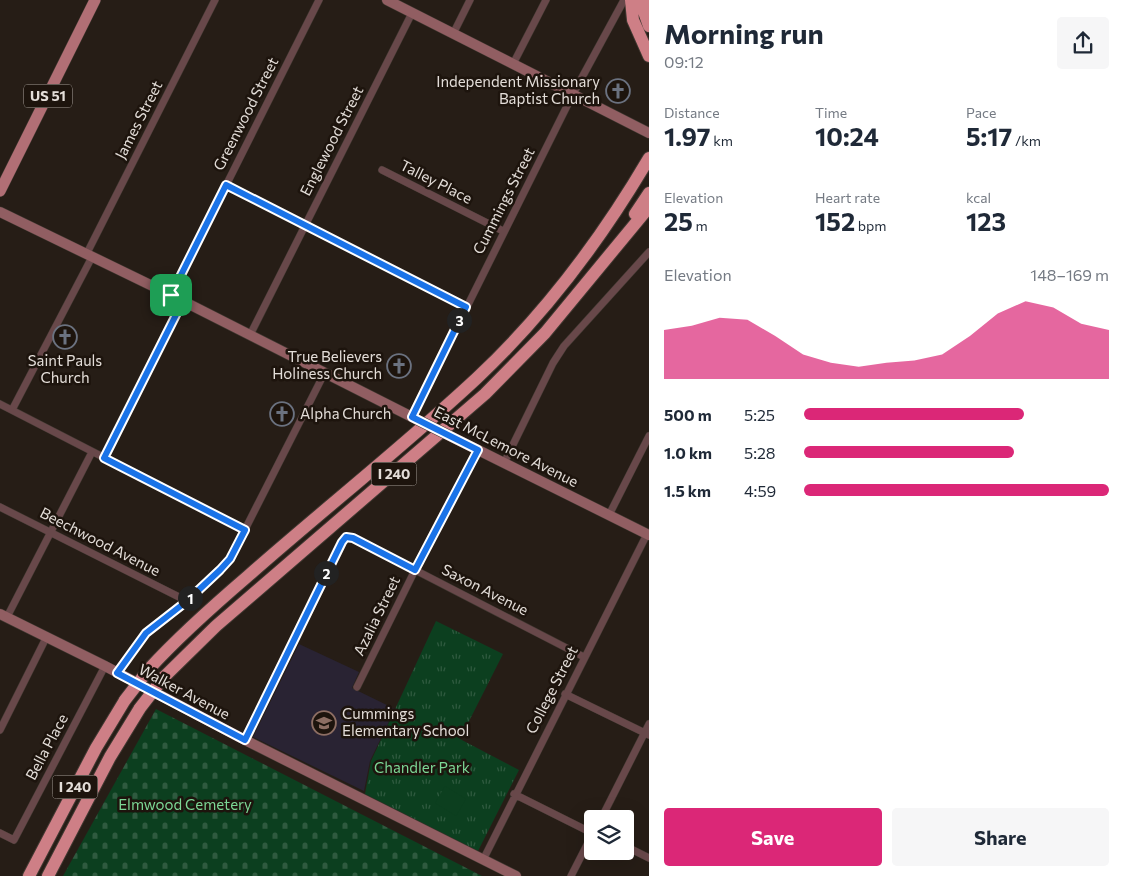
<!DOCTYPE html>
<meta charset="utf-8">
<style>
body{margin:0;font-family:Commissioner,sans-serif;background:#f6f6f7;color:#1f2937;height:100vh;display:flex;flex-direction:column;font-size:19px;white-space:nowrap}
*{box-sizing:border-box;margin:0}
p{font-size:16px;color:#747a83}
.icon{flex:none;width:28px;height:28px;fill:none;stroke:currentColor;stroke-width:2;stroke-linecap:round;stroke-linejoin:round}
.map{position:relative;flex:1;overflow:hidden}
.side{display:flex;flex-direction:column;background:#fff;width:475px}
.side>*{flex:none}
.controls{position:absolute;left:584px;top:810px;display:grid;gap:10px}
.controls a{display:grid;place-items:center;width:50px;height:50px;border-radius:5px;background:#fff;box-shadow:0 5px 20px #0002;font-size:25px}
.pin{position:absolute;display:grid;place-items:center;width:42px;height:42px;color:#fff;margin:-21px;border-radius:10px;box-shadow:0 2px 8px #0006}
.km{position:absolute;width:25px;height:25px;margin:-12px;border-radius:50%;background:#222;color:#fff;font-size:14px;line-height:25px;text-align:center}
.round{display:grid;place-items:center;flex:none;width:52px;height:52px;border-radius:5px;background:#f6f6f7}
.overview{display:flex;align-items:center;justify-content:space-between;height:85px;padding:0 15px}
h1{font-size:28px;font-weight:700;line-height:38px}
.stats{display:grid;grid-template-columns:repeat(3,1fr);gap:8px;height:85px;padding:5px 15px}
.stats div{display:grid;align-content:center}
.stats b{font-size:25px;font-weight:700}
.stats small{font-size:14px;font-weight:400}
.stats p{font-size:14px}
.chart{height:140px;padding:10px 15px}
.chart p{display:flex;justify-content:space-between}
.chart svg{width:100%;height:90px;margin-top:5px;fill:#db2777;opacity:.7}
.button{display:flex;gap:10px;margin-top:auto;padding:10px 15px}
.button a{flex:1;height:58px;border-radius:5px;background:#db2777;color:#fff;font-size:20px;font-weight:700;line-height:58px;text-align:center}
.button a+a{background:#f6f6f7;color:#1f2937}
ul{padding:0 15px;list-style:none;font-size:16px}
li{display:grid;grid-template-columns:80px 60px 1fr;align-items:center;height:38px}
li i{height:12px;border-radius:6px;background:#db2777}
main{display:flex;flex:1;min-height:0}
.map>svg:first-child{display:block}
.education{fill:#292333}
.cemetery{fill:url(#cemetery-stones)}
.park{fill:url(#park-tufts)}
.garden{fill:#0c3f1f}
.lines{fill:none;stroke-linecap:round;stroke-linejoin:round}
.street-casing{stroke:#403831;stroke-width:8}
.secondary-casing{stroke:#403831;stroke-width:11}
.primary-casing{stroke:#403831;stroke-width:12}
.highway-casing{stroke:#403831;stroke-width:14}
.street{stroke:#68484a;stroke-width:7}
.secondary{stroke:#915e62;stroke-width:10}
.primary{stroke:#b16f75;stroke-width:11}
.highway{stroke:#ce7f86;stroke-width:12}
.secondary-bridge-casing{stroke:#403831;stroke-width:11;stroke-linecap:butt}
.highway-bridge-casing{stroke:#403831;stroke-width:14;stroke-linecap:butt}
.secondary-bridge{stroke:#915e62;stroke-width:10}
.highway-bridge{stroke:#ce7f86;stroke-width:12}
.route-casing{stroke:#fff;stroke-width:10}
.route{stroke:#1a73e8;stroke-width:6}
.labels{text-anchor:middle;stroke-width:5;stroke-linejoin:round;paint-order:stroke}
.shield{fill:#1d140d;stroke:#a8a19b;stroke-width:1}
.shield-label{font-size:14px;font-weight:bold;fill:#e3ddd8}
.poi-label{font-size:15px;fill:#e3ddd8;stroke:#1d140d;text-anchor:end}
.street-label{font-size:15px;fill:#e3ddd8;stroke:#1d140d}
.park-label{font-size:15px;fill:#7cd795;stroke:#1d140d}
</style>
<main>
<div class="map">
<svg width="649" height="876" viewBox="0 0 649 876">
<defs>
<pattern id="cemetery-stones" width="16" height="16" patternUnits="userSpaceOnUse" patternTransform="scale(1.25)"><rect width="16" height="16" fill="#0c3f1f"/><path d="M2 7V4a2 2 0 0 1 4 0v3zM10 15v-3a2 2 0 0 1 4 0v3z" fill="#2f5a3f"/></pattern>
<pattern id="park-tufts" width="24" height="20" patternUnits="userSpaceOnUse" patternTransform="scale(1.25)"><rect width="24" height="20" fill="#0c3f1f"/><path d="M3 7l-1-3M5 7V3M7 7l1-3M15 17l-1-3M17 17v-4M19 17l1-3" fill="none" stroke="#2f5a3f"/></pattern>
</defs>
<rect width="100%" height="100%" fill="#261d16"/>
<!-- education -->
<path class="education" d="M299 644 359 672 352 688 395 709 370 761 364 791 253 737Z"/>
<!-- cemetery -->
<path class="cemetery" d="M156 709 482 876H63Z"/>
<!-- park -->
<path class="park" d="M436 621 503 654 460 739 519 770 478 851 365 794 371 761Z"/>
<!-- garden -->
<path class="garden" d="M445 786 466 799 456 816 435 803Z"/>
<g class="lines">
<!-- street casing -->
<g class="street-casing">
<path id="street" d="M453 34 470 0
M513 64 546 0
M382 170 503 231
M226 185 466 307
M87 253 215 0
M171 295 319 0
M250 335 412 13
M0 404 245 530
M12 410 92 257
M412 417 573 94 624 0
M104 458 183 301
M504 463 553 363 564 346 649 252
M0 507 187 601
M609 515 649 436
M7 617 92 452
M117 673 146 633 187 601 230 559 325 372
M357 687 415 570 478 450
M565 694 649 735
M0 730 46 638
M245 740 346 537 353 538 584 657
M514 794 592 833
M601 819 649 724
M0 833 14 840 105 666
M625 846 649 858
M483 860 647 534
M571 876 592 835"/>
</g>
<!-- secondary casing -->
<g class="secondary-casing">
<path id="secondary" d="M387 0 649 133
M0 212 171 295 416 419
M462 442 649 535
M0 614 105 666 245 740 516 876"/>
</g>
<!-- primary casing -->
<g class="primary-casing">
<path id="primary" d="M0 191 95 0"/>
</g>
<!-- highway casing -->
<g class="highway-casing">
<path id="highway" d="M631 0 633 20 649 56
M643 0V9L649 26
M635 214 649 193
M149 669C180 635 213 606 248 576 324 509 403 447 477 378 545 314 602 238 649 158
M164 677 216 626 485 394 545 333 649 207
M29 876 96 748 125 700
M48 876 110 757 140 708"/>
</g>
<!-- street -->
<use href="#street" class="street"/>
<!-- secondary -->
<use href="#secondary" class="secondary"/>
<!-- primary -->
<use href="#primary" class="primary"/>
<!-- highway -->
<use href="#highway" class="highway"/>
<!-- secondary-bridge casing -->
<g class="secondary-bridge-casing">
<path id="secondary-bridge" d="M416 419 462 442"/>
</g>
<!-- highway-bridge casing -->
<g class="highway-bridge-casing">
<path id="highway-bridge" d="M125 700 149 669
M140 708 164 677"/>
</g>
<!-- secondary-bridge -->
<use href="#secondary-bridge" class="secondary-bridge"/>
<!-- highway-bridge -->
<use href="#highway-bridge" class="highway-bridge"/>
</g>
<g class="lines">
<!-- route casing -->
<g class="route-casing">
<path id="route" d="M226 185 466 307 412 417 478 450 415 570 353 538 346 537 342 542 245 740 117 673 146 633 187 601 220 570 230 559 245 530 104 458 183 301 171 295Z"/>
</g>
<!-- route -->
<use href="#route" class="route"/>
</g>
<!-- icons -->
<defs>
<g id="church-ring" transform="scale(1.25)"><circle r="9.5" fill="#1d140d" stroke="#6b7280" stroke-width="1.5"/><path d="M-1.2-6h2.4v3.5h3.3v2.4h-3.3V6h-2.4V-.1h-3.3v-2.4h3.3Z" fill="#6b7280"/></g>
<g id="school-ring" transform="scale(1.25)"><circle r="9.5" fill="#1d140d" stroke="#8d6e63" stroke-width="1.5"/><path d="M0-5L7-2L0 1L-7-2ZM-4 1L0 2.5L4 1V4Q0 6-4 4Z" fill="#8d6e63"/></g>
</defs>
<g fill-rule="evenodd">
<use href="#church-ring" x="618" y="91"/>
<use href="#church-ring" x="65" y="337"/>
<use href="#church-ring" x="399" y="366"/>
<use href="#church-ring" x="282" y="414"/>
<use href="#school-ring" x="324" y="723"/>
</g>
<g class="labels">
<!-- shield labels -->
<g class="shield">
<rect x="24" y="84.5" width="48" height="23" rx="4"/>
<rect x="371.5" y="462.5" width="45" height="23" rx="4"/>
<rect x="52.5" y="775.5" width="45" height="23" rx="4"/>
</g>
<g class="shield-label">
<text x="48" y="101">US 51</text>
<text x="394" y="479">I 240</text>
<text x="75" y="792">I 240</text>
</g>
<!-- poi labels -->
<g class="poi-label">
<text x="600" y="87">Independent Missionary<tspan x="600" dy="17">Baptist Church</tspan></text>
<text x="382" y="362">True Believers<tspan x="382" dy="17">Holiness Church</tspan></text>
<text x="65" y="366" text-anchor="middle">Saint Pauls<tspan x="65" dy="17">Church</tspan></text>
<text x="300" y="419" text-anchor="start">Alpha Church</text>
<text x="342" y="719" text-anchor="start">Cummings<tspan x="342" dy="17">Elementary School</tspan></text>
</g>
<!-- street labels -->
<g class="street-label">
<text transform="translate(246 114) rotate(-63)" y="5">Greenwood Street</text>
<text transform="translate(139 120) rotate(-63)" y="5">James Street</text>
<text transform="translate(332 141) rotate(-63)" y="5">Englewood Street</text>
<text transform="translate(436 182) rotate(27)" y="5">Talley Place</text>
<text transform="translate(504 201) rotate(-63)" y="5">Cummings Street</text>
<text transform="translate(506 447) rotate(27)" y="5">East McLemore Avenue</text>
<text transform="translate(100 542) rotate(27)" y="5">Beechwood Avenue</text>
<text transform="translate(485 590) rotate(27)" y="5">Saxon Avenue</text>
<text transform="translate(377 616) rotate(-64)" y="5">Azalia Street</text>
<text transform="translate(552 690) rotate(-63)" y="5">College Street</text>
<text transform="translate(184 692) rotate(28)" y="5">Walker Avenue</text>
<text transform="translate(47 747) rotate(-62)" y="5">Bella Place</text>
</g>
<!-- park labels -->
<g class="park-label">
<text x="422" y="773">Chandler Park</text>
<text x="185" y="810">Elmwood Cemetery</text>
</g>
</g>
</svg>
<div class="controls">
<a><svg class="icon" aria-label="layers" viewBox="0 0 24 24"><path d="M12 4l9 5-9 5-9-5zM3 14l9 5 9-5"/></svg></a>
</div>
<div class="pin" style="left:171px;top:295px;background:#1e9e55"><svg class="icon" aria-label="arrive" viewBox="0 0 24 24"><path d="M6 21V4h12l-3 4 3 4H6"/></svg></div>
<b class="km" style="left:190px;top:598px">1</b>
<b class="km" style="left:326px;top:573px">2</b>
<b class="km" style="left:459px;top:320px">3</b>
</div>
<section class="side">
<div class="overview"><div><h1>Morning run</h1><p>09:12</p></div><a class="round"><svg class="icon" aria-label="share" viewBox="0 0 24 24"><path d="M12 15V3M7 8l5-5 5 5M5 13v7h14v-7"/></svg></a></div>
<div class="stats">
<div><p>Distance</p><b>1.97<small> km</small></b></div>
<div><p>Time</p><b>10:24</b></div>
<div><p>Pace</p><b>5:17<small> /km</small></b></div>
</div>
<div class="stats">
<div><p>Elevation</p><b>25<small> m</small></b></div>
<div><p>Heart rate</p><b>152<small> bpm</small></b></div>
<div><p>kcal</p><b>123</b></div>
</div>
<div class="chart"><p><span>Elevation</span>148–169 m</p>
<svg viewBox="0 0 160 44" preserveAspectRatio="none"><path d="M0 44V20L10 18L20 14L30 15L40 23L50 32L60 36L70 38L80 36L90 35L100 32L110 23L120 12L130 6L140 9L150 17L160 20V44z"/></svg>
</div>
<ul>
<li><b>500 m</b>5:25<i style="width:72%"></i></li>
<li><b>1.0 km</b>5:28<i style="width:69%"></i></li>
<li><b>1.5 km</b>4:59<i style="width:100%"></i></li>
</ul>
<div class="button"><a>Save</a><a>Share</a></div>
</section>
</main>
